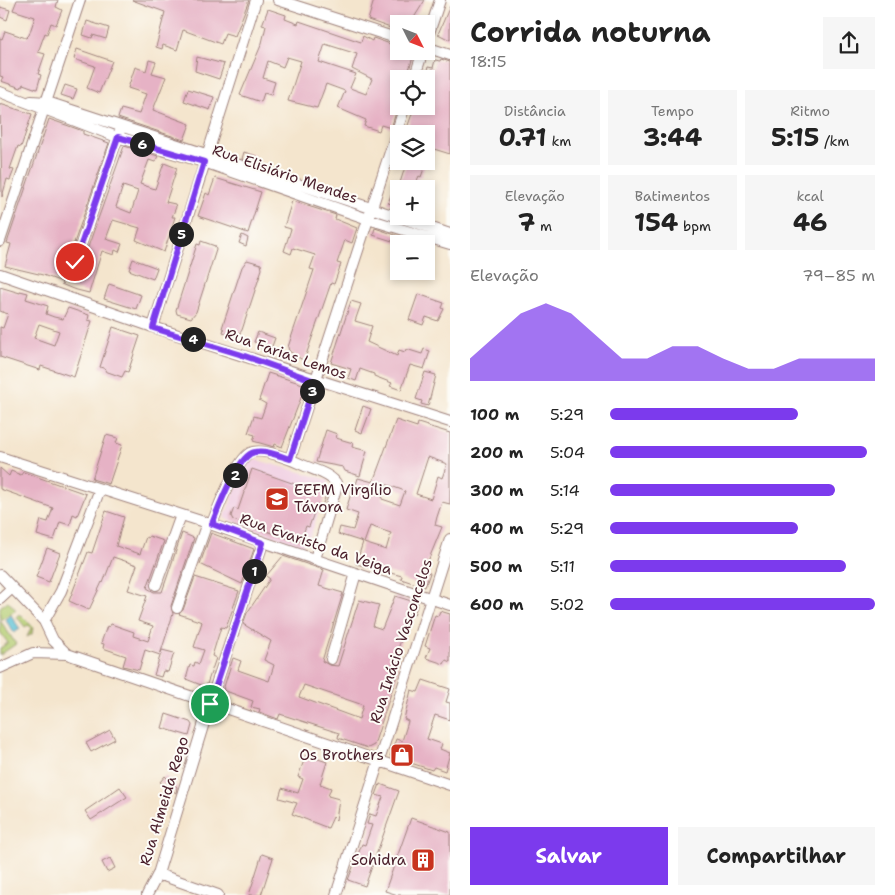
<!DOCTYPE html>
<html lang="pt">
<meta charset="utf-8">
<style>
body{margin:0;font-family:"Shantell Sans",sans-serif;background:#f6f6f6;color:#222;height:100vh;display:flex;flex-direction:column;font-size:19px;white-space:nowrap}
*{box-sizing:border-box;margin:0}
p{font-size:16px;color:#767676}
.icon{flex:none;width:28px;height:28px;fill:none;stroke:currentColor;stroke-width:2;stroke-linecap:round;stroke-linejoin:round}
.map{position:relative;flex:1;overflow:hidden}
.sheet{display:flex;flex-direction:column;background:#fff;width:445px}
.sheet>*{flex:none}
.needle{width:32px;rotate:132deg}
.tools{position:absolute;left:390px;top:15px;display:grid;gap:10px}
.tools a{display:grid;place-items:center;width:45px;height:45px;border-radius:0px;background:#fff;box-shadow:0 2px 8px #0003;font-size:25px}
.pin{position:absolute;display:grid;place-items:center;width:42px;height:42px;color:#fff;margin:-21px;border:2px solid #fff;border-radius:50%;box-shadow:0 1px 5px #0007}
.km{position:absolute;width:25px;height:25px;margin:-12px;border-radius:50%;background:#222;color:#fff;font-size:14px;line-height:25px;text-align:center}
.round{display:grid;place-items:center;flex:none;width:52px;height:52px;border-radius:0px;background:#f6f6f6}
.headline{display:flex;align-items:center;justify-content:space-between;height:85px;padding:0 20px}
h1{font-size:28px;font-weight:700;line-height:38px}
.stats{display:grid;grid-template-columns:repeat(3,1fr);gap:8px;height:85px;padding:5px 20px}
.stats div{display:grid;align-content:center;border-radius:0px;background:#f6f6f6;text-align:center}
.stats b{font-size:25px;font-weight:700}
.stats small{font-size:14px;font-weight:400}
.stats p{font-size:14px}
.chart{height:140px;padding:10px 20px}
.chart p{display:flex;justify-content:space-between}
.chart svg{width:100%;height:90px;margin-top:5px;fill:#7c3aed;opacity:.7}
.button{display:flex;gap:10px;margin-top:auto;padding:10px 20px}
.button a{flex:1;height:58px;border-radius:0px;background:#7c3aed;color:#fff;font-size:20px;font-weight:700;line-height:58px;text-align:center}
.button a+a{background:#f6f6f6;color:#222}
ul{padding:0 20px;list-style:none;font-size:16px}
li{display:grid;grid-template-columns:80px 60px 1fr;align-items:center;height:38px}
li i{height:12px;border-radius:6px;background:#7c3aed}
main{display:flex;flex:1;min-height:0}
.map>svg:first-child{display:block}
.built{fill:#f1d0e3}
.green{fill:#b4cc71;stroke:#7f764e}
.water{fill:#57bfd4;stroke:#506f80}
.building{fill:#e6b2c5;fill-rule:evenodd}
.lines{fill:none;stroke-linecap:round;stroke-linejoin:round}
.minor-casing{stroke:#9f827c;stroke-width:12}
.minor{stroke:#fff;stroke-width:10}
.route-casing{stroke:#fff;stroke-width:10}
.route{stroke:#7c3aed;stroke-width:6}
.labels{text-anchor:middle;stroke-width:4;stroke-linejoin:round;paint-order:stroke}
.street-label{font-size:15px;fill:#4a1f2b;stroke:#fdfcf7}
.poi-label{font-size:15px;fill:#4a1f2b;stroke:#fdfcf7;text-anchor:end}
</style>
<main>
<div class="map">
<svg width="450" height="895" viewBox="0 0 450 895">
<rect width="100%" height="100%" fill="#fdfcf7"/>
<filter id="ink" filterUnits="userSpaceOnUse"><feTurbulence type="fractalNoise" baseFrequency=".02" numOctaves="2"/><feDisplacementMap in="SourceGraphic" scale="10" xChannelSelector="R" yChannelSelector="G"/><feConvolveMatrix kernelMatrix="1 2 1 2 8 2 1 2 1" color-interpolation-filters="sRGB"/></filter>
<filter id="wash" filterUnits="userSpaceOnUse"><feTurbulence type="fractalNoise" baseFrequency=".0096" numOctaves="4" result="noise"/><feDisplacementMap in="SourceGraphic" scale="20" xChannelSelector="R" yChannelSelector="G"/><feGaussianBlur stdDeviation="1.12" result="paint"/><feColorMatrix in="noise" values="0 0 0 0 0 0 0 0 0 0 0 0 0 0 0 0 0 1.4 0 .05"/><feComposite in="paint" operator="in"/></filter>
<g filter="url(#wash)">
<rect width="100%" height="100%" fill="#f4e5cd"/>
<!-- built -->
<path class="built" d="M257 460 329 480 311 535 301 547 224 518 247 462Z"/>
<!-- green -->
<path class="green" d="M8 601 16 610 0 620 16 644 0 655V648L8 643 0 632V607Z
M20 614 33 627 32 634 27 637 31 628 28 625 25 627 17 617Z"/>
<!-- water -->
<path class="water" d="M11 615 20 629 14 633 5 619Z"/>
<g id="blocks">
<!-- building -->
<path class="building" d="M17 0H58L56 7 62 10 56 25 51 23 47 34 45 33 38 52 45 54 38 74 41 75 37 89 23 84 21 88 1 81 3 77 0 76V38L2 39 5 31 26 38 29 35 35 17 13 10Z
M132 0H249L235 36 225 33 221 44 183 30 177 50 163 45 162 49 156 47 165 12Z
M374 0H425L410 24H399V31L368 20Z
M450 6V40L438 34Z
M0 7 10 10 7 20 0 17Z
M268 9 286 15 285 19 298 24 299 21 361 42 363 36 372 41 373 38 399 47V51L414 54 406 79H399V103L391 128 381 125 379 131 364 126 366 120 338 108 345 91 326 84 317 108 288 101 301 61 287 57 283 67 268 61 263 78 275 82 271 95 264 93 261 102 240 95 262 43 266 26 262 25ZM325 44 357 54 352 69 372 79 366 94 350 88 356 74 319 62Z
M87 21 109 28 106 39 93 35 92 38 83 35Z
M77 49 112 61 99 93 87 88 95 66 74 59Z
M197 57 224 64 219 79 195 71Z
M441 59 450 62V154L434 149 428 169 426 163 421 177 419 176 413 189H398L407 161H426V134H405L414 108 421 110 422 106H426V74L428 67 433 68 435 60 440 61Z
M149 60 156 62 152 73 166 77 153 110 190 124 184 140 118 118 121 109 139 114 146 94 128 88 135 67 146 71Z
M65 85 77 89 73 99 61 95Z
M188 89 214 97 210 110 184 101Z
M0 104 32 114 21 147 18 146 10 169 14 170 10 180 7 179 2 197Z
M49 119 83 131V134L109 143 68 260 72 268 77 269 82 264 124 146 158 156 155 162 149 160 140 184 155 189 164 163 177 168 166 202 175 204 176 207 172 217H175L164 252 136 240 140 228 113 220 106 239 122 244 119 252 115 250 114 255 102 251 89 293 73 289 61 284 62 282 43 275 5 266 11 244 7 243ZM123 186 138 191 131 213 116 207Z
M244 152 256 156 253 162 242 159Z
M215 178 261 192 248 233 198 216 206 193 209 195Z
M392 192 399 194V206L388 203Z
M292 201 336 215 335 219 357 228 352 243 345 240 337 263 341 264 334 284 331 283 304 361 289 351 288 347 314 270 310 269 315 255 293 248 291 254 284 251 291 229 284 227Z
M375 228 404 238 402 244 373 235Z
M242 235 248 238 246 246 239 243Z
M201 241 215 246 216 250 196 312 191 318 177 314 176 310 197 244 200 245Z
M133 259 157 268 153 279 129 270Z
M247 260 261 264 262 269 242 330 237 337 223 332 224 329 222 328 242 267Z
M109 284 141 295 136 309 104 299Z
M0 287 20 293V291L28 293 26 299 48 306 46 314 54 317 63 319 68 308 89 315 88 320 92 321 74 377 41 366 40 370 0 357V327L3 328 8 314 0 311ZM39 324 59 331 54 345 34 338Z
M418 294 444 303 442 308 444 309 438 321 426 317 423 325 409 320Z
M351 301 361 304 355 321 372 326 367 342 397 356 399 350 405 352 406 349 422 354 424 349 430 351 424 369 410 365 401 390 390 386 392 383 374 376V374L360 369 356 381 348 378 351 369 331 363Z
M113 327 140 336 128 372 125 371 122 377 105 371 106 369 100 367Z
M258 332 275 338 271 349 254 342Z
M425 372 436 375 428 406 421 404 422 401 416 399Z
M268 373 306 385 282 447 275 444 274 447 253 441 255 435 248 433 254 416 261 418 266 404 259 400Z
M363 406 371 409 362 433 355 430Z
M396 420 417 427 418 423 450 433V504L442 502 437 517 435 525 442 527 424 571 430 573 425 587 401 579 402 576 356 564 363 542 338 534 340 527 353 530 358 514 346 510 352 490 354 491 358 478 373 482ZM428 457 447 464 442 478 438 476 431 499 416 494ZM385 484 405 491 400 505 382 499ZM370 526 391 533 386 550 364 543Z
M326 430 337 434 336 438 353 443 352 447 367 451 360 476 345 471 343 467 316 462Z
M106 435 118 438 116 443 122 445 109 484 92 479Z
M0 468 9 476 11 471 21 475 23 472 86 494 77 516 73 514 70 525 60 522 54 540 37 535 41 520 48 522 53 508 0 489Z
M252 469 326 495 322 506 317 504 309 527 306 526 300 542 233 520 231 516 234 508 238 510Z
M106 511 124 517 116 546 140 554 146 537 148 538 149 536 164 541 147 588 154 592H162L182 533 194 538 171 606 173 614 160 655 145 650 139 670 123 666 126 656 103 648 104 644 101 643 107 626 109 627 111 624 134 632 133 636 148 641 153 626 138 621 147 596 128 590 137 565 113 557 103 583 102 582 89 610 69 601 88 552 92 553Z
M211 533 254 549 242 584 200 564Z
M47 548 60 553 49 582 36 577Z
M283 556 324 570 319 586 343 593 322 661 329 665 338 666 359 600 379 605 373 626 382 629 395 596 418 603 414 615 408 613 401 633 403 634 393 664 398 666 397 675 374 745 368 748 338 738 339 733 280 714 278 719 259 712 260 709 251 707 253 701 223 690 233 658 241 661 238 670 269 681 274 665 264 660 271 641 243 624 247 613 270 579 266 576ZM304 685 363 705 359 719 299 697Z
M195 577 239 591 226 628 221 627 212 656 216 658 206 687 186 679 190 665 194 666 195 662 199 664 204 650 194 647 202 622 179 614 183 610Z
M440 611 450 614V662L446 660 444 664 426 658 430 648 425 646 435 615 438 616Z
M162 650 174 653 168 672 163 671 161 677 154 675Z
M423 680 450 689 446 702 450 703V720L435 715 427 739 442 744 440 749 450 753 445 771 434 767 432 770 390 756 396 739 402 741 407 725 408 721 404 719 411 690 418 692Z
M166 714 190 722 192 725 189 736 162 728Z
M110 730 115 739 91 752 86 743Z
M306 755 327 762 320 784 331 788 328 796 339 799 336 820 333 817 328 828 292 814 297 803 279 798 282 788 298 793 303 779 298 777Z
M165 776 177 787 176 793 160 782Z
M380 784 399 791 365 886 348 880 362 844 365 845 372 825 367 824 370 814 376 816 383 797 376 795Z
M120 787 127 797 91 820 85 811Z
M411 818 450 832V895H398L385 891Z
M262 854 273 858 262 892 261 895H249Z
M110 858 115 868 107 872 102 862Z"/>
</g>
</g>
<g filter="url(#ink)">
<use href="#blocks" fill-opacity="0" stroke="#9f827c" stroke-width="1"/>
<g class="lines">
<!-- minor casing -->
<g class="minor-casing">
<path id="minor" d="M278 0 399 39
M426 42 440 0
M426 47 450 55
M414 79 423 51
M0 92 117 137 204 162 368 219 450 244
M31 101 47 102 450 234
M0 241 80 0
M75 262 120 131
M0 274 153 327 450 422
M153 327 256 0
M0 457 207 523 450 605
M290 459 405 106
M212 524C217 510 237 460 250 453 262 447 293 460 305 466 315 470 333 475 337 485L315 559
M0 575 44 621 53 640 67 654 450 785
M156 585 181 515
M0 599 12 588
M177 608 207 523
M44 621 61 591 100 489
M331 659 356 573
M0 668 33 653 67 654
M158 874 218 895
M147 895 158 874 210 703 263 543
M336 895 450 539"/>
</g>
<!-- minor -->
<use href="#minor" class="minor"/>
</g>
</g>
<g class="lines" filter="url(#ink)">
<!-- route casing -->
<g class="route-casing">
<path id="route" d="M75 262 118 137 204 162 153 328 239 354 315 381 290 459C280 456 266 450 255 452 238 454 218 509 212 524L263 543 210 704"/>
</g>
<!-- route -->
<use href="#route" class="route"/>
</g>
<!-- icons -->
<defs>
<g id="school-square" transform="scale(1.25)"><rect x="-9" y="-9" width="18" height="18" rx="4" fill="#c8321e" stroke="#fdfcf7"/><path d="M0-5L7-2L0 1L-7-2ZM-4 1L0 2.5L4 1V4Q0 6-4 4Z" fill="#fff"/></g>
<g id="shop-square" transform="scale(1.25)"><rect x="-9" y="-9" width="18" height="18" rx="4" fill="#c8321e" stroke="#fdfcf7"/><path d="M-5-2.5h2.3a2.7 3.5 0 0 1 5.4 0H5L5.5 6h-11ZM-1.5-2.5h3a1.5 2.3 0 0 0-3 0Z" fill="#fff"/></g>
<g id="building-square" transform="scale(1.25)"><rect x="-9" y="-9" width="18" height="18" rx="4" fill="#c8321e" stroke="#fdfcf7"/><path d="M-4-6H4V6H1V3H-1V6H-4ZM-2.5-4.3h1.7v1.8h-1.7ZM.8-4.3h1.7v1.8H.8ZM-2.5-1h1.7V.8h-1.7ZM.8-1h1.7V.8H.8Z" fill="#fff"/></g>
</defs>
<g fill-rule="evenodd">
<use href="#school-square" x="277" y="499"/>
<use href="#shop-square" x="402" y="755"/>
<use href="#building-square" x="423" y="860"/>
</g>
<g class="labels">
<!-- street labels -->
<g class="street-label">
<text transform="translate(285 174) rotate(19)" y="5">Rua Elisiário Mendes</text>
<text transform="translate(286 354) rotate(19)" y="5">Rua Farias Lemos</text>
<text transform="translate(316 544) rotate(19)" y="5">Rua Evaristo da Veiga</text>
<text transform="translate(401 641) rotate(-72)" y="5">Rua Inácio Vasconcelos</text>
<text transform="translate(164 801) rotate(-73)" y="5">Rua Almeida Rego</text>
</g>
<!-- poi labels -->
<g class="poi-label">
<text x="294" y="495" text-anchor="start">EEFM Virgílio<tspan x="294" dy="17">Távora</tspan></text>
<text x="384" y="760">Os Brothers</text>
<text x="406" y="865">Sohidra</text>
</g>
</g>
</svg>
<div class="tools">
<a><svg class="needle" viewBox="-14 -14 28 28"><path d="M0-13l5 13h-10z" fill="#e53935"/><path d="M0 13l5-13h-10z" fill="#767676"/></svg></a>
<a><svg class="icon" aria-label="locate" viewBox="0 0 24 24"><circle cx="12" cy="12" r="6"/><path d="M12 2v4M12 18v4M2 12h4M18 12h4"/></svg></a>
<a><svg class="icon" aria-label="layers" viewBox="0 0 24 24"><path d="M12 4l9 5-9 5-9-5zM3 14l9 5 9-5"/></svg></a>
<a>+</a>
<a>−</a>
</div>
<div class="pin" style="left:210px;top:704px;background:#1e9e55"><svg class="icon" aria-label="arrive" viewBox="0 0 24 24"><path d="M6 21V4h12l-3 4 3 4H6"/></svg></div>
<div class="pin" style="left:75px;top:262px;background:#d93025"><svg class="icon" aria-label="check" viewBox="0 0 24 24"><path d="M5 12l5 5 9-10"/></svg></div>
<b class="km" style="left:254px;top:571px">1</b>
<b class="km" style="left:235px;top:475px">2</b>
<b class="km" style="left:312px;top:391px">3</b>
<b class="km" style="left:193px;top:339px">4</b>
<b class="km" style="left:181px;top:234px">5</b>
<b class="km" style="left:142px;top:144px">6</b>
</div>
<section class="sheet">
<div class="headline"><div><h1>Corrida noturna</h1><p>18:15</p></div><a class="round"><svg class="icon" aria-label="share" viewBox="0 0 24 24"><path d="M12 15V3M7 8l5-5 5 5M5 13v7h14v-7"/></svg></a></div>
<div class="stats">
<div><p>Distância</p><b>0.71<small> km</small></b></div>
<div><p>Tempo</p><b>3:44</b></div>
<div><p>Ritmo</p><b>5:15<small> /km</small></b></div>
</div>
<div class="stats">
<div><p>Elevação</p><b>7<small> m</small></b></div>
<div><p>Batimentos</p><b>154<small> bpm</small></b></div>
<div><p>kcal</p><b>46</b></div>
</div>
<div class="chart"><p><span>Elevação</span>79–85 m</p>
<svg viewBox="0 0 160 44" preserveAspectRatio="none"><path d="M0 44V33L10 22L20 11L30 6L40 11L50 22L60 33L70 33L80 27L90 27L100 33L110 38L120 38L130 33L140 33L150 33L160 33V44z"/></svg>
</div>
<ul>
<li><b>100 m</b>5:29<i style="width:71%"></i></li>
<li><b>200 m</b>5:04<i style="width:97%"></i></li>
<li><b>300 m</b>5:14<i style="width:85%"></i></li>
<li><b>400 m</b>5:29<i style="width:71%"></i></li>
<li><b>500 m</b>5:11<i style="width:89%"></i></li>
<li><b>600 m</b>5:02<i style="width:100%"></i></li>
</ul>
<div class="button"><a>Salvar</a><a>Compartilhar</a></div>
</section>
</main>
